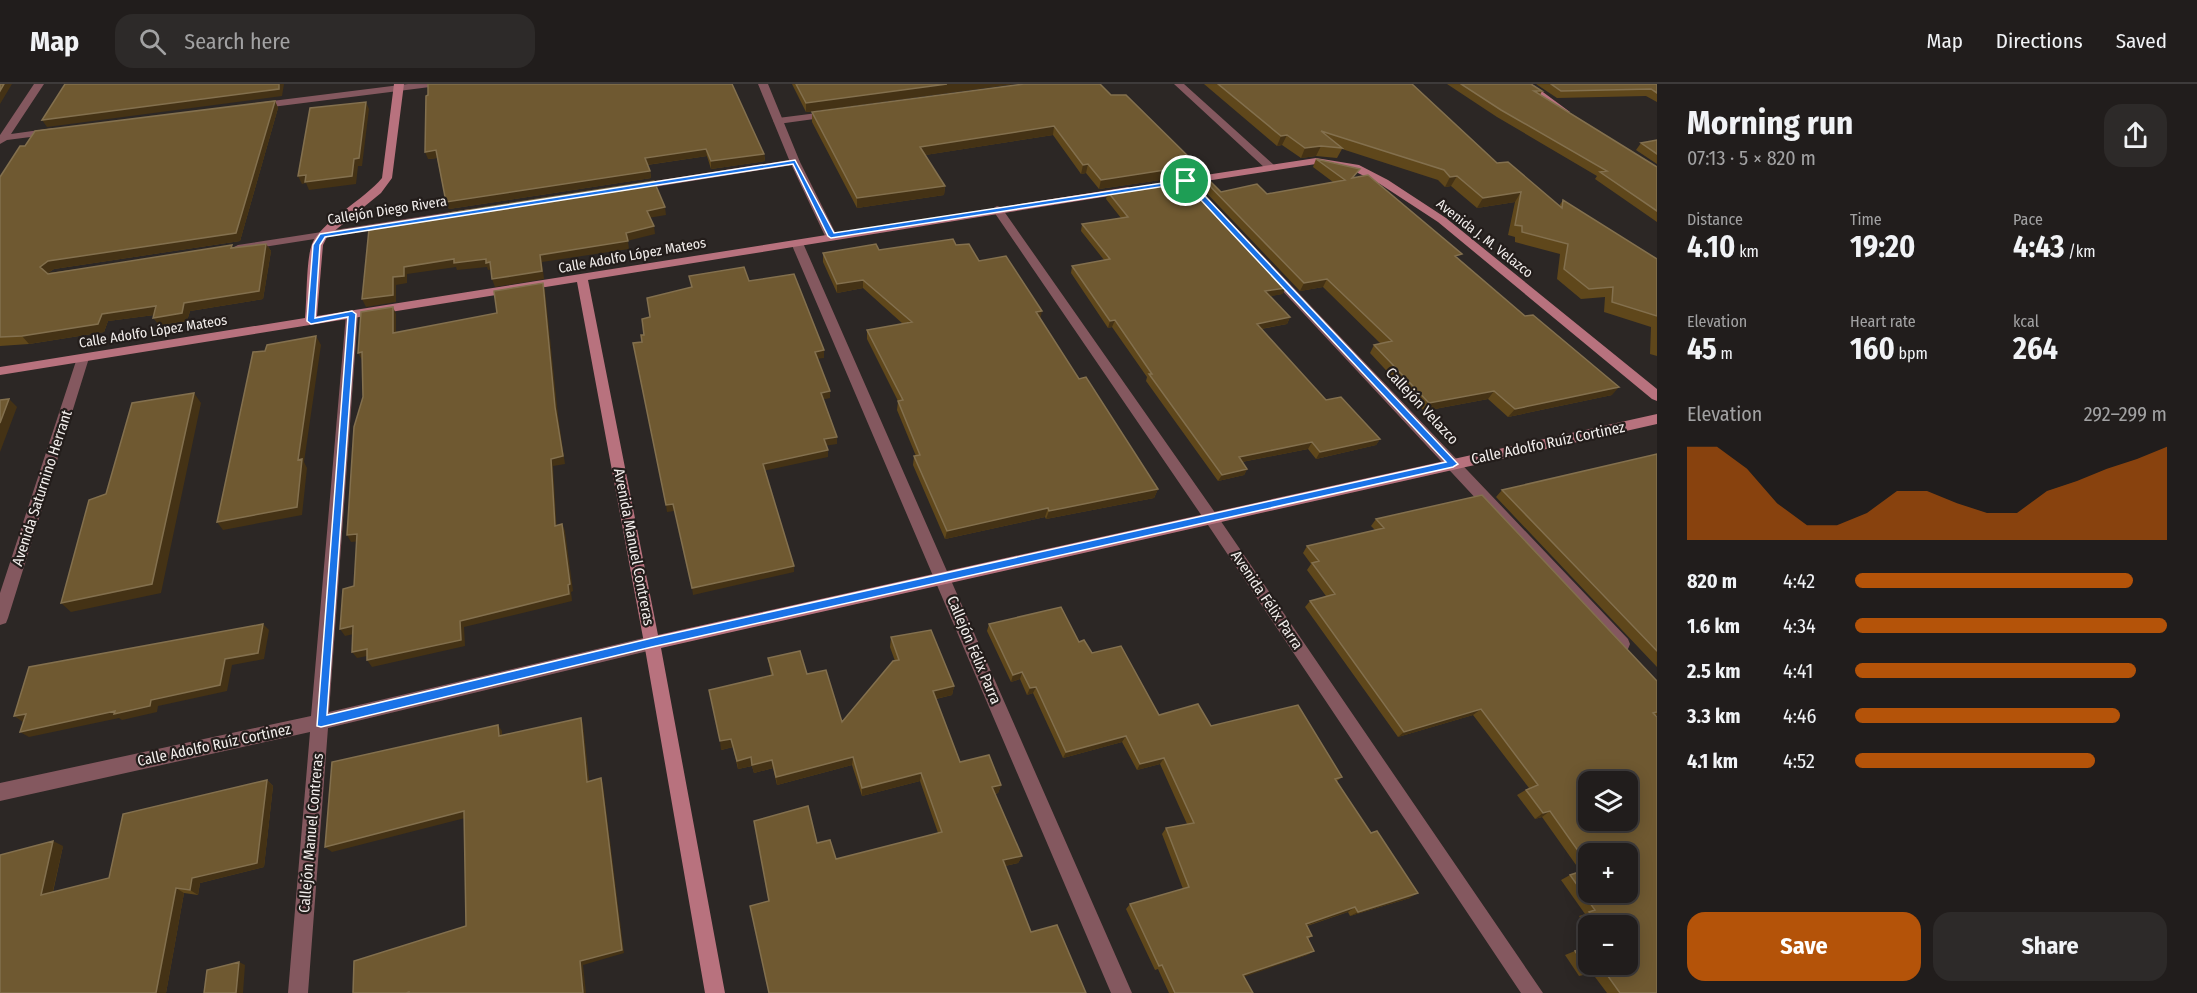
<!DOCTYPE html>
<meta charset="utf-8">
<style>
body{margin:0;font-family:"Fira Sans Condensed",sans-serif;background:#2d2a29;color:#f1f3f6;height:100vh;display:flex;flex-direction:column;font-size:22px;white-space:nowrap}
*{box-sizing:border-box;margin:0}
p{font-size:20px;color:#a2a2a3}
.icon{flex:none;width:33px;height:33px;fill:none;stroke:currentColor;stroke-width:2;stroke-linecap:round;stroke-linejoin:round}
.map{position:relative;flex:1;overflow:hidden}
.sheet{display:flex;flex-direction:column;background:#211d1c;width:540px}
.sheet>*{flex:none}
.fabs{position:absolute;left:1578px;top:687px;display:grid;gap:12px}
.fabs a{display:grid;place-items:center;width:60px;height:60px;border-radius:12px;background:#211d1c;box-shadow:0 3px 15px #0003,0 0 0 2px #3e3b3b;font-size:30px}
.pin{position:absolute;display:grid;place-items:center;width:51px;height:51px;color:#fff;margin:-26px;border:3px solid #fff;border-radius:50%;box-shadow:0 2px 6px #0007}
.round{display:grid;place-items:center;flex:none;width:63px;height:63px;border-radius:18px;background:#2d2a29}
.overview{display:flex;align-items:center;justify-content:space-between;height:102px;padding:0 30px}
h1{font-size:33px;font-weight:700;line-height:45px}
.figures{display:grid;grid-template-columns:repeat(3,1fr);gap:9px;height:102px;padding:6px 30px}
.figures div{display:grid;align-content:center}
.figures b{font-size:30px;font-weight:700}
.figures small{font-size:16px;font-weight:400}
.figures p{font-size:16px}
.chart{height:168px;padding:12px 30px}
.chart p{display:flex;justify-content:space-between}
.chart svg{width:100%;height:108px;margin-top:6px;fill:#b45309;opacity:.7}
.action{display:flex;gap:12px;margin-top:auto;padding:12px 30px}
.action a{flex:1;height:69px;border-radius:18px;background:#b45309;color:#fff;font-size:24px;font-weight:700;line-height:69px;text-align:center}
.action a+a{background:#2d2a29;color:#f1f3f6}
ul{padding:0 30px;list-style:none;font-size:20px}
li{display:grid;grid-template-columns:96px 72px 1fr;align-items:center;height:45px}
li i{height:15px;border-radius:8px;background:#b45309}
header{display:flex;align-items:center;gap:36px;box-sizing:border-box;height:84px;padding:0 30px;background:#211d1c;border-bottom:2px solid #3e3b3b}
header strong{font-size:28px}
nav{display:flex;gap:33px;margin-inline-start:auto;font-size:21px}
.search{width:420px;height:54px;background:#2d2a29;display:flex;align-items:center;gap:15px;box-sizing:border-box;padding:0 21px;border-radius:18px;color:#a2a2a3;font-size:22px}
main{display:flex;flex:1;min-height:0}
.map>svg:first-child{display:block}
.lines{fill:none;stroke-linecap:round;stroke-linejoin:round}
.lane{fill:#84585f;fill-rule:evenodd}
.street{fill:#84585f;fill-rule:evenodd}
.secondary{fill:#b8727e;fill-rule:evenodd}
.wall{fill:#5f471b;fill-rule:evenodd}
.shaded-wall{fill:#443215}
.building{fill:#6f5931;stroke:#83704e;stroke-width:1.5;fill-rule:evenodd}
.route{fill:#1a73e8;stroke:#fff;stroke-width:1.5;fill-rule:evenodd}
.labels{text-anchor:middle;stroke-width:4.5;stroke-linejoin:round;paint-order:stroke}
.far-street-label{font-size:14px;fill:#f2eeec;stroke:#231d1b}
.street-label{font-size:15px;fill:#f2eeec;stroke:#231d1b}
</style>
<header>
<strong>Map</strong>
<div class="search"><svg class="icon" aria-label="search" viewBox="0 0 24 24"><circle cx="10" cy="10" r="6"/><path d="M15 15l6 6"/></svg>Search here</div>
<nav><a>Map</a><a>Directions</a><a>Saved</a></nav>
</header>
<main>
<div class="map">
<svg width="1657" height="909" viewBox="0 0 1657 909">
<rect width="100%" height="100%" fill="#2c2725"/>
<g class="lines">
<!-- lane -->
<path class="lane" d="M833 27 836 28V32L778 40 773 37 778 34Z
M795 75 800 78 799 80 636 106 631 103 636 100Z
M470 125 474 126V130L238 167 232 164 238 161Z"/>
<!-- street -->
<path class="street" d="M34 0H44L11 50 54 44 59 47 54 50 7 56 0 60V51Z
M408 0H435L430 3 256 25 251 22 256 19Z
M758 0H768L800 78 837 152 835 154 831 155 825 152 790 78Z
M1174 0H1184L1274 81V85H1266Z
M1182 95H1190L1628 555 1630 560 1628 565 1622 567 1616 565 1182 99Z
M997 122 1001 123 1216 430 1543 909H1521L1206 438 992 125Z
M797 156 803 159 1132 909H1111L791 159Z
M352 226 358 230 329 628 652 552 658 554 660 559 658 564 652 566 328 644 308 909H288L310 648 0 717V699L311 632 346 230Z
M83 270 89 274 8 534 6 539 0 541V509L77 274Z"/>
<!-- secondary -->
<path class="secondary" d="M394 0H404L392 94 381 109 327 153 323 161 317 232 1128 103 1133 106 1128 109 588 196 658 551 1657 330V340L661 564 725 909H705L644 559 577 198 0 291V283L305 234C307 216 306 176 312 160 320 139 365 115 382 94Z
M1521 0H1532L1570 28 1562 30Z
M1316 74 1359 81 1388 96 1446 134 1657 305V317L1652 315 1438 138 1380 100 1352 86 1316 80 1167 103 1162 100 1167 97Z"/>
</g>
<!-- wall -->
<path class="wall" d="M792 0H1013L806 28Z
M1204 0H1412L1497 79 1559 122 1563 116 1657 175V272L1650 270 1651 243 1604 228 1605 213 1581 215 1557 195 1560 170 1515 158V153L1508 151 1515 118 1477 124 1451 102 1445 103 1438 96 1342 65 1337 74 1316 72 1301 74 1282 61 1277 62Z
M1447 0H1531L1542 7 1540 11 1657 83V138L1595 95 1597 92 1497 33Z
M1536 0H1657V18L1646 12 1557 14Z
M428 11 764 70 765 77 711 85 707 72 647 81 650 87 651 94 449 125 446 118 437 74 428 75Z
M1111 11 1197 81 1194 91 1099 105 1086 89 1081 90 1053 51 925 71 945 102 944 111 857 124 812 38V28Z
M275 17 278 24 240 157 54 185 48 189 266 160 271 167 263 215 190 227 187 237 159 241 154 231 108 237 104 248 29 260 0 262V93Z
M1657 56V80L1636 66 1641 59Z
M1316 75 1355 94 1459 175 1612 311 1508 333 1488 315 1424 327 1370 269 1374 261 1381 260 1323 203 1300 207 1198 100 1201 93 1221 108 1267 110 1333 98 1313 83Z
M1108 108 1286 204 1282 210 1270 212 1290 233 1287 240 1261 245 1326 316 1380 355 1376 361 1316 375 1308 365 1242 378 1247 385 1244 391 1218 397 1146 297 1147 293 1112 243 1108 244 1071 189 1072 182 1104 176 1081 147 1082 140 1121 134 1106 115Z
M956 161 979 177 1040 234 1079 295 1158 405 1154 414 1046 435 1045 433 945 455 913 381 914 372H916L897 326 898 317 867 255V246L903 240 863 204 837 209 823 178V169Z
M1657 370V583L1496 413 1502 406Z
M1376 435 1657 597V631H1655L1657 909H1607L1592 889 1579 892 1565 871 1575 867 1588 880 1628 842H1588V845L1579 832 1585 830 1561 796 1570 791 1581 788 1542 733 1535 735 1517 711 1529 704 1473 631 1398 653 1305 523 1310 517 1326 512 1307 486 1311 480 1303 469 1307 462 1375 446 1371 442ZM1588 770 1628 808H1588Z
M989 540 1079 558 1159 631 1211 642 1342 693 1337 697 1410 814 1350 832 1348 828 1307 842 1312 852 1308 855 1314 867 1307 871 1244 892 1253 909H1169L1158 885 1155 886 1126 825 1130 820 1183 805 1162 750 1166 744 1187 740 1160 680 1137 686 1122 658 1063 674 1033 609 1027 611 1020 595 1011 598 987 547Z
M891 553 954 602 952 611 936 615 960 678 1001 701 998 709 995 710 1022 772 1018 779 1005 782 1031 848 1086 909 769 817 817 759 836 775 938 749 920 697 862 712 852 681 777 701 773 684 754 689 752 682 738 685 733 663 721 666 771 591 768 574 807 590 842 638 895 577 890 563Z
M267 696 273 702 264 783 200 799 198 811 184 809 166 909H0L63 762 53 808 109 794Z"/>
<!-- shaded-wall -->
<path class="shaded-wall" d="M4 0H12L0 20V7Z
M279 0H284L282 12 47 43 42 36Z
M947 0H1013L806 28V19Z
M275 17 278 24 240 157 54 185 46 190 40 183Z
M366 18 369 25 362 82H358L356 100 309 106 306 99 302 100 298 92 354 75Z
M1054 42 1053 51 919 72 920 63Z
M1287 51 1282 61 1277 62 1281 52Z
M1321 62 1316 72 1301 74 1305 64Z
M706 65 707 72 646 81 645 74Z
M436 66 438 74 428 75 425 68Z
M764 70 765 77 711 85V77Z
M1088 80 1086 89 1081 90 1083 81Z
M1197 81 1194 91 1099 105 1101 96Z
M650 87 651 94 449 125 446 118Z
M1457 92 1451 102 1445 103 1450 93Z
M945 102 944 111 857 124V114Z
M1521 108 1515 118 1477 124 1483 114Z
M665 123 666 131 648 134 647 127Z
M654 142 655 150 627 157 626 149Z
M628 157 629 165 542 178 544 195 495 203 492 195 540 171Z
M266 160 271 167 263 215 190 227 187 237 159 241 153 234 184 219Z
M454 175H486L490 178 493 185 488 186 487 183 457 186 456 183 407 190V199L396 201V218L366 223 362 215 393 193 404 183Z
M1327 195 1323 203 1300 207 1304 199Z
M863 196V204L837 209V200Z
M543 199 545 206 558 331 565 380 553 382 557 449 555 442 551 375 555 323Z
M1286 204 1282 210 1262 214 1265 207Z
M156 222 162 230 108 237 104 248 29 260 22 252 102 230Z
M393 223 396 230V257L393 249Z
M1042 227 1040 236 1036 228Z
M1290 233 1287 240 1254 246 1257 240Z
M1115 236 1112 243 1108 244 1110 237Z
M316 252 321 261 304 378 307 384 302 431 223 446 217 438 298 376Z
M824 266V274L815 275V268Z
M362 268V276L358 269Z
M1619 303 1612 311 1508 333 1515 325Z
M830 307V314L821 316V309Z
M1494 307 1488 315 1424 327 1429 319Z
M194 309 201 319 161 509 71 528 61 519Z
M9 315 17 323 0 368V339Z
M837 353V360L824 362V355Z
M1380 355 1376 361 1316 375 1320 368Z
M1312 358 1308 365 1236 379 1239 373Z
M828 366V373L763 387V380Z
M1247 385 1244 391 1218 397 1222 391Z
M1158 405 1154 414 1046 435 1049 427Z
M673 420 674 427 667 428 666 421Z
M1048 424 1045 433 945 455 947 447Z
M562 440 565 447 573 507 571 508 572 517 464 543 465 562 372 583 367 576 460 537Z
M357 450 362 457 351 458 347 451Z
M794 482V488L693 511 692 504Z
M263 540 269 546 264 575 232 581 227 607 158 622 157 628 122 636 119 634 29 653 20 648 151 616 225 575Z
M353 542 358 549 345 552 340 545Z
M367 565 372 571 357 574 352 568Z
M1022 588 1020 595 1011 598 1013 591Z
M954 602 952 611 931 616 933 607Z
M1036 603 1033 609 1027 611 1030 604Z
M1481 625 1473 631 1398 653 1404 648Z
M26 630 23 638 14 632Z
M581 634 583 640 590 703 587 698Z
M498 641 502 647V658L499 652Z
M1126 652 1122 658 1063 674 1066 668Z
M731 655 733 663 721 666 720 657Z
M751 673 772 676 773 684 754 689 752 682 738 685 737 677Z
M853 673 852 681 777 701 776 693Z
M1164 674 1160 680 1137 686 1140 680Z
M921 689 920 697 862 712V704Z
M601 694 603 700 624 869 583 881 586 909H583L580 877Z
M267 696 273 702 264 783 200 799 198 811 190 806 192 794Z
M1001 701 998 709 989 711 992 703Z
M464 727 469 733 332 768 325 763Z
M1550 727 1542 733 1535 735 1543 729Z
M53 757 63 762 51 815 41 811Z
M1022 772 1018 779 1000 783 1003 776Z
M176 804 184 809 166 909H156Z
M1418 809 1410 814 1350 832 1358 828Z
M1355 823 1348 828 1299 844 1306 840Z
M1314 867 1307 871 1238 895 1243 891Z
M239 878 245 881 243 909H236Z"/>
<!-- building -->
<path class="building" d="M0 0H4L0 7Z
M65 0H279V5L42 36Z
M428 0H732L764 70 711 77 706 65 645 74 650 87 446 118 436 66 425 68 426 12 428 11Z
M796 0H947L806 19Z
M1024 0H1100L1111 11H1126L1197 81 1101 96 1088 80 1083 81 1054 42 920 63 945 102 857 114 812 28Z
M1218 0H1412L1497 79 1508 78 1562 124 1563 116 1657 175V232L1612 218 1613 203 1589 205 1564 185 1568 160 1522 148V142L1515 141 1521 108 1483 114 1457 92 1450 93 1444 86 1321 47 1342 64 1321 62 1305 64 1287 51 1281 52Z
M1461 0H1531L1542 7H1534L1657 83V127L1600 88 1607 87 1501 26Z
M1551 0H1657V9L1651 5 1561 7Z
M275 17 236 149 48 177 40 183 48 190 232 161 231 164 266 160 259 207 184 219 182 229 153 234 156 222 102 230 98 240 22 252 0 253V93L20 62H25L35 47Z
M366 18 359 74 354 75 352 92 305 98 306 91 298 92 310 24Z
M1657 56V70L1641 59Z
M1316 75 1360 85 1352 94 1368 91 1462 170 1455 172 1525 232 1533 231 1619 303 1515 325 1494 307 1429 319 1374 261 1392 257 1327 195 1304 199 1201 93 1205 92 1221 108 1257 100 1267 110 1345 96Z
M1185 96 1286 204 1265 207 1290 233 1257 240 1326 316 1341 313 1380 355 1320 368 1312 358 1239 373 1247 385 1222 391 1149 290H1152L1115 236 1110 237 1072 182 1110 175 1082 140 1128 133 1108 108Z
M654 97 665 123 647 127 654 142 626 149 628 157 540 171 542 187 492 195 490 178 486 179V175L454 179V175L404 183V192L393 193V211L362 215 369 145 450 133 449 129Z
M953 155 956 161 969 160 979 177 1006 172 1042 227 1036 228 1079 295 1086 293 1158 405 1049 427 1048 424 947 447 914 372 920 371 898 317 903 316 867 246 912 238 863 196 837 200 823 169 876 160 879 166Z
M744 183 749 197 794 190 824 266 815 268 830 307 821 309 837 353 824 355 828 366 763 380 794 482 692 504 673 420 666 421 633 259 642 258 641 251H644L642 235 650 233 647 214 692 203 689 192Z
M543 199 555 323 563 372 551 375 555 442 562 440 570 500 568 501 569 510 460 537 461 556 367 576V565L352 568 353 542 340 545 343 505 354 502 357 450 347 451 354 343 363 313 362 268 358 269 361 228 393 223V249L497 229 494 207Z
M316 252 298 376 302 375 297 423 217 438 253 268 265 267 267 261Z
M194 309 152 500 61 519 89 416 106 410 132 319Z
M9 315 0 339V316Z
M1657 370V567L1502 406Z
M1482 411 1657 597V628L1653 629 1657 633V909H1620L1603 885 1589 889 1575 867 1588 863V880H1628V842H1599L1589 828 1595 826 1570 791 1588 785V808H1628V770H1588V781L1550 727 1543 729 1526 706 1538 701 1481 625 1404 648 1310 517 1335 510 1312 479 1319 477 1307 462 1384 444 1376 435ZM1588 698H1628V736H1588Z
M1061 523 1079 558 1084 556 1092 569 1121 562 1159 631 1198 620 1211 642 1298 621 1342 693 1335 695 1371 749 1377 747 1418 809 1358 828 1355 823 1306 840 1312 852 1307 853 1314 867 1243 891 1253 909H1175L1162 881 1159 882 1130 820 1189 803 1166 744 1194 739 1164 674 1140 680 1126 652 1066 668 1036 603 1030 604 1022 588 1013 591 989 540Z
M263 540 258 569 225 575 220 601 151 616 150 622 114 630 115 627 20 648 26 630 14 632 29 583Z
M931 546 954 602 933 607 960 678 989 671 1001 701 992 703 1022 772 1003 776 1031 848 1057 841 1086 909H769L750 822 769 817 754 737 808 722 817 759 830 756 836 775 942 748 921 689 862 704 853 673 776 693 772 676 752 681 751 673 737 677 731 655 720 657 709 606 773 591 768 574 800 567 807 590 826 586 842 638 893 577 899 576 891 553Z
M581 634 587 698 601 694 622 866 580 877 583 909H409V908L406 909H353L354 877 466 842 464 727 325 763 332 678 498 641 499 652Z
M267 696 257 779 192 794 190 806 176 804 156 909H0V771L53 757 41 811 109 794 123 730Z
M239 878 236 909H204L207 886Z"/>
<!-- route -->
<path class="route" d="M795 76 834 149 1189 95 1458 380 1453 383 652 563 321 643 317 642 348 233 311 240 307 237 313 161 320 150ZM793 80 828 152 831 154 1185 99 1446 378 652 554 327 631 356 230 352 227 315 234 320 161 325 153Z"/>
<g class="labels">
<!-- far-street labels -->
<g class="far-street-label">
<text transform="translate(387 126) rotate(-9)" y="5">Callejón Diego Rivera</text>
<text transform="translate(1485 154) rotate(38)" y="5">Avenida J. M. Velazco</text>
<text transform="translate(632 171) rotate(-10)" y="5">Calle Adolfo López Mateos</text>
<text transform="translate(153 247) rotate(-9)" y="5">Calle Adolfo López Mateos</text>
</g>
<!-- street labels -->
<g class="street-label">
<text transform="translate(1422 322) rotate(47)" y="5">Callejón Velazco</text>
<text transform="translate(1548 359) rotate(-12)" y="5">Calle Adolfo Ruíz Cortinez</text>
<text transform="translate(42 404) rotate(-72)" y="5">Avenida Saturnino Herrant</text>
<text transform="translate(634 463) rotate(79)" y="5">Avenida Manuel Contreras</text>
<text transform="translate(1267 516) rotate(56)" y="5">Avenida Félix Parra</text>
<text transform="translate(974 566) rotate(67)" y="5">Callejón Félix Parra</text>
<text transform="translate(214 661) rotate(-12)" y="5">Calle Adolfo Ruíz Cortinez</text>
<text transform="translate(311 749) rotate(-85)" y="5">Callejón Manuel Contreras</text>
</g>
</g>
</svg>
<div class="fabs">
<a><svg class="icon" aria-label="layers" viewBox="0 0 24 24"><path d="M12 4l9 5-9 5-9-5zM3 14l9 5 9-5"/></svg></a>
<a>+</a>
<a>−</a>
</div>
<div class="pin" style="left:1186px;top:97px;background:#1e9e55"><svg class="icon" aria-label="arrive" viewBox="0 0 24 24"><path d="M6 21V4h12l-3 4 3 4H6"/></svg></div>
</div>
<section class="sheet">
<div class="overview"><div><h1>Morning run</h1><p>07:13 · 5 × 820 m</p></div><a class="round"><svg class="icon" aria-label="share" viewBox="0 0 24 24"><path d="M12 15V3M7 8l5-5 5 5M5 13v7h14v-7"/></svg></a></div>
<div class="figures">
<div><p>Distance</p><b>4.10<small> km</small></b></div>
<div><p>Time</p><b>19:20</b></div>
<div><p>Pace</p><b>4:43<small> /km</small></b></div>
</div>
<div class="figures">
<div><p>Elevation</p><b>45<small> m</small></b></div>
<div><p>Heart rate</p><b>160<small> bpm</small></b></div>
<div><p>kcal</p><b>264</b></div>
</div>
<div class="chart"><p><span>Elevation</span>292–299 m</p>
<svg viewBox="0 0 160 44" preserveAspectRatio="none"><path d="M0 44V6L10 6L20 15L30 29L40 38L50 38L60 33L70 24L80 24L90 29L100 33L110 33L120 24L130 20L140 15L150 11L160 6V44z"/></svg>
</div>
<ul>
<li><b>820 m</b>4:42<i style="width:89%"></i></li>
<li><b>1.6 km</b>4:34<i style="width:100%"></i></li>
<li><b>2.5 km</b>4:41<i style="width:90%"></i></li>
<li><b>3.3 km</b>4:46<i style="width:85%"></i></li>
<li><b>4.1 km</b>4:52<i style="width:77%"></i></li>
</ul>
<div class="action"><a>Save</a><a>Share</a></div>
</section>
</main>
